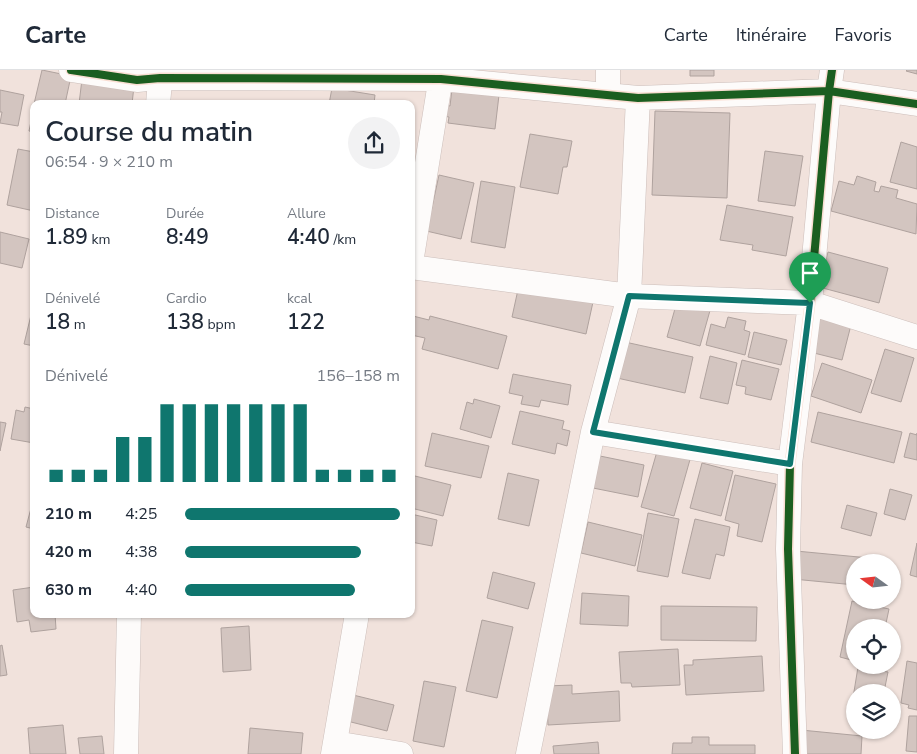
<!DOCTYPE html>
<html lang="fr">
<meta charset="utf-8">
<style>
body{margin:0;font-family:"Nunito Sans",sans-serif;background:#f2f2f3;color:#1f2937;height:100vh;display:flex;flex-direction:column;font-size:19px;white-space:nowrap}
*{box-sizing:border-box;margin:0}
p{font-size:16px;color:#747a83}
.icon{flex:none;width:28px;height:28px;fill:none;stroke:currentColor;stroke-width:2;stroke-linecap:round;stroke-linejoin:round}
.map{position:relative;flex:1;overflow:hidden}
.panel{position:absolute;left:30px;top:30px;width:385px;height:518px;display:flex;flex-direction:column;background:#fff;border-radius:10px;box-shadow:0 1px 4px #0004}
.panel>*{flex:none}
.needle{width:32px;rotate:285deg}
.buttons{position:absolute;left:846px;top:484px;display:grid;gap:10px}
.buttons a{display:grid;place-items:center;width:55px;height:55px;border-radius:50%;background:#fff;box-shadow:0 1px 4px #0004;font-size:25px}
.pin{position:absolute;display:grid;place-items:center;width:42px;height:42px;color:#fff;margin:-51px -21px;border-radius:50% 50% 50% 0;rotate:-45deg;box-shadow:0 0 5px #0007}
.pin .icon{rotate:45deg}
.round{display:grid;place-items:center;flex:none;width:52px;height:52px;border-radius:26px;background:#f2f2f3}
.overview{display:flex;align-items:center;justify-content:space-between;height:85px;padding:0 15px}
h1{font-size:28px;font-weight:600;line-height:38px}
.figures{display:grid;grid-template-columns:repeat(3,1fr);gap:8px;height:85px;padding:5px 15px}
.figures div{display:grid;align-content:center}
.figures b{font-size:21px;font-weight:600}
.figures small{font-size:14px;font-weight:400}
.figures p{font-size:14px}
.chart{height:140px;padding:10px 15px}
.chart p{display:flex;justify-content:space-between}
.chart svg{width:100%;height:90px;margin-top:5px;stroke:#0f766e;stroke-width:6}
ul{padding:0 15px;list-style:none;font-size:16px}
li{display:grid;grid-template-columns:80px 60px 1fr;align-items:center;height:38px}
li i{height:12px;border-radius:6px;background:#0f766e}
header{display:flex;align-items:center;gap:30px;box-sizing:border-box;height:70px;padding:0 25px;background:#fff;border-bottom:1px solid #e0e1e3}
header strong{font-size:24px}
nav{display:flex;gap:28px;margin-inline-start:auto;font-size:18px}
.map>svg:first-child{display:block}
.building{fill:#d3c5c0;stroke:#afa29e}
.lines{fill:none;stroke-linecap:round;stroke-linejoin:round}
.minor-casing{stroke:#ccbeba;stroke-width:25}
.minor{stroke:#fdfbfa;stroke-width:24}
.cycleway-casing{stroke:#faded3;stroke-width:11}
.cycleway{stroke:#1b5e20;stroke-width:8}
.route-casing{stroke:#fff;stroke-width:10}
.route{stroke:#0f766e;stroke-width:6}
</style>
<header>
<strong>Carte</strong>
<nav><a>Carte</a><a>Itinéraire</a><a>Favoris</a></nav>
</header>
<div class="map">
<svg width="917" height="684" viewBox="0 0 917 684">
<rect width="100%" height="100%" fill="#f1e2dc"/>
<!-- building -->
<path class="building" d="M42 0 71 6 65 34H34Z
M690 0H714V6H690Z
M907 0H917V4L906 1Z
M82 9 134 16 132 34H79Z
M332 18 375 25 374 34H329Z
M452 19 499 25 495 59 448 53 449 47 443 46 444 35 450 36Z
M0 20 24 25 18 56 0 53 2 42H0Z
M34 37V62L29 61Z
M655 41 730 43 727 128 652 125Z
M530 64 572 71 567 97H563L558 124 520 117Z
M901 72 917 77V119L890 112Z
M18 79 34 82V141L7 135Z
M765 81 803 86 795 136 758 131Z
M439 105 474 113 461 169 422 160 426 141 431 142Z
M857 106 876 112 874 121 879 122 881 116 898 120 896 128 917 134 916 164 831 141 839 111 854 115Z
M481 111 515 117 505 178 471 172Z
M727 135 793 147 786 186 752 180 753 175 720 170Z
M0 162 29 169 22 198 0 193Z
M828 182 888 198 879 233 819 217Z
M519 215 593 232 586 264 512 247Z
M678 228 711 237 700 276 667 267Z
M31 245 34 246V276L24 274Z
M413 246 429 250 430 246 507 266 498 299 422 279 425 268 411 265Z
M728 247 746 251 744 260 750 262 745 285 706 275 711 254 725 258Z
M819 247 851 255 842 290 814 283Z
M754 262 787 270 781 295 748 287Z
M625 272 693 287 685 323 617 308Z
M885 279 914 288 901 332 871 323Z
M710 286 737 293 728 334 700 328Z
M742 290 779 299 771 330 745 324 746 317 736 315Z
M822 293 872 310 861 343 811 326Z
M513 304 571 315 568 335 541 330 539 337 521 334 523 326 509 323Z
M474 329 500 336 491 368 460 359 467 332 473 334Z
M25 337 34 339V373L11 369 16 340 24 342Z
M520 341 564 351 562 359 570 361 567 376 557 373 555 384 512 374Z
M818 342 902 362 894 393 811 372Z
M0 352 6 353 0 381Z
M432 363 489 376 481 408 425 396Z
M910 363 917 365V363V390L904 387Z
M658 378 691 386 674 446 641 437Z
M600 386 644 395 638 427 593 418Z
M702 393 733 401 721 446 690 438Z
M508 403 539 410 529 456 498 449Z
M411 405 451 415 443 446 411 438Z
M735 405 776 414 762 472 737 466 739 454 725 450Z
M890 419 912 425 905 450 884 444Z
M34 427V459L26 457Z
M847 435 877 443 871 466 841 458Z
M648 443 679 449 668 507 637 501Z
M411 444 437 450 432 476 411 472Z
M695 449 730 457 724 486 716 484 710 509 682 503Z
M588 452 642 465 635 496 581 483Z
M917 473V507L910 505Z
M796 481 890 490 889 492H855V515L793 509Z
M493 502 535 513 528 539 487 528Z
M34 517V544H55L56 559 31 562 29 550 17 552 13 520Z
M582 523 629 526 628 556 580 554Z
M852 531 889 539 885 558H855V591L840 587Z
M661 536 757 537 756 571 661 570Z
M482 550 513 557 497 628 466 621Z
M249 556 251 600 223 602 221 558Z
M2 575 7 605 0 606V576Z
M678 579 680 615 632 617 631 613H621L619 582Z
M762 586 764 621 686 625 684 595H693V590Z
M907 591 917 593V640L908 638 909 635 901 633Z
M858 597 888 602 884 622H855V641L851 640Z
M424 611 456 617 444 677 413 671Z
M572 615V624L619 621 620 651 548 655 546 616Z
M349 624 394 635 387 661 343 650Z
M909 646H917V682L906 681Z
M63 655 66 684H30L28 658Z
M250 658 303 663 301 684H248Z
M801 660 862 666 861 684H798Z
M102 666 104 684H80L78 668Z
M692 667H709V675H755V684H672L673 673H692Z
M598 672 599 684H554L553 676Z"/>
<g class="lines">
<!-- minor casing -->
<g class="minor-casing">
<path id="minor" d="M71 0 137 10 160 8 441 9 638 28 829 21 917 34
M608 25V0
M158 34 161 0
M411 193 442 0
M411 197 629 226 810 233 917 267
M593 362 790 394
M335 673 401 684
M126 684 129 544
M333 684 357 544
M528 684 593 362 629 226 638 28
M795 684 788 479 790 394 810 233 829 21 832 0"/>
</g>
<!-- minor -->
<use href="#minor" class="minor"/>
<!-- cycleway casing -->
<g class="cycleway-casing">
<path id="cycleway" d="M71 0 137 10 160 8 441 9 638 28 829 21 917 34
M795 684 788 479 790 394 810 233 829 21 832 0"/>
</g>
<!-- cycleway -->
<use href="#cycleway" class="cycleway"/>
</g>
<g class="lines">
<!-- route casing -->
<g class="route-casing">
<path id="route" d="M629 226 810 233 790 394 593 362Z"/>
</g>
<!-- route -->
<use href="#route" class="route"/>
</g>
</svg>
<div class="buttons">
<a><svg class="needle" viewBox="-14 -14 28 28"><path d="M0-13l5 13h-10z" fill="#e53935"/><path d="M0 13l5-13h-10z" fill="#747a83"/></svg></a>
<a><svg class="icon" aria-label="locate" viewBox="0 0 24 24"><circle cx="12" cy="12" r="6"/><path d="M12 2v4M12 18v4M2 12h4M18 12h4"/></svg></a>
<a><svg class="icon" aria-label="layers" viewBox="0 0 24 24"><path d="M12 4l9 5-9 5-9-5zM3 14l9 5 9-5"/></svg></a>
</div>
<div class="pin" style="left:810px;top:233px;background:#1e9e55"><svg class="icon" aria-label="arrive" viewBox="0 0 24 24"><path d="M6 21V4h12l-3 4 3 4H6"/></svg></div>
<section class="panel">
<div class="overview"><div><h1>Course du matin</h1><p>06:54 · 9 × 210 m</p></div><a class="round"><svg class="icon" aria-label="share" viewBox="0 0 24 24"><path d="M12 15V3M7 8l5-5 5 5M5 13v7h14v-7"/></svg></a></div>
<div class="figures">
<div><p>Distance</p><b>1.89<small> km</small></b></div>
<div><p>Durée</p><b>8:49</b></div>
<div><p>Allure</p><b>4:40<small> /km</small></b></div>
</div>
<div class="figures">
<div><p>Dénivelé</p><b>18<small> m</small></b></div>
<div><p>Cardio</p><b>138<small> bpm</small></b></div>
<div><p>kcal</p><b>122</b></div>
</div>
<div class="chart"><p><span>Dénivelé</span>156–158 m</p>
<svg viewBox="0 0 160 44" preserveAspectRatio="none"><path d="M5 44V38M15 44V38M25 44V38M35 44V22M45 44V22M55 44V6M65 44V6M75 44V6M85 44V6M95 44V6M105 44V6M115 44V6M125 44V38M135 44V38M145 44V38M155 44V38"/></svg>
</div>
<ul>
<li><b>210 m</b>4:25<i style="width:100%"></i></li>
<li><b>420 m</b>4:38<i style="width:82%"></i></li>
<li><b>630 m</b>4:40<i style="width:79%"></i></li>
</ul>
</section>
</div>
